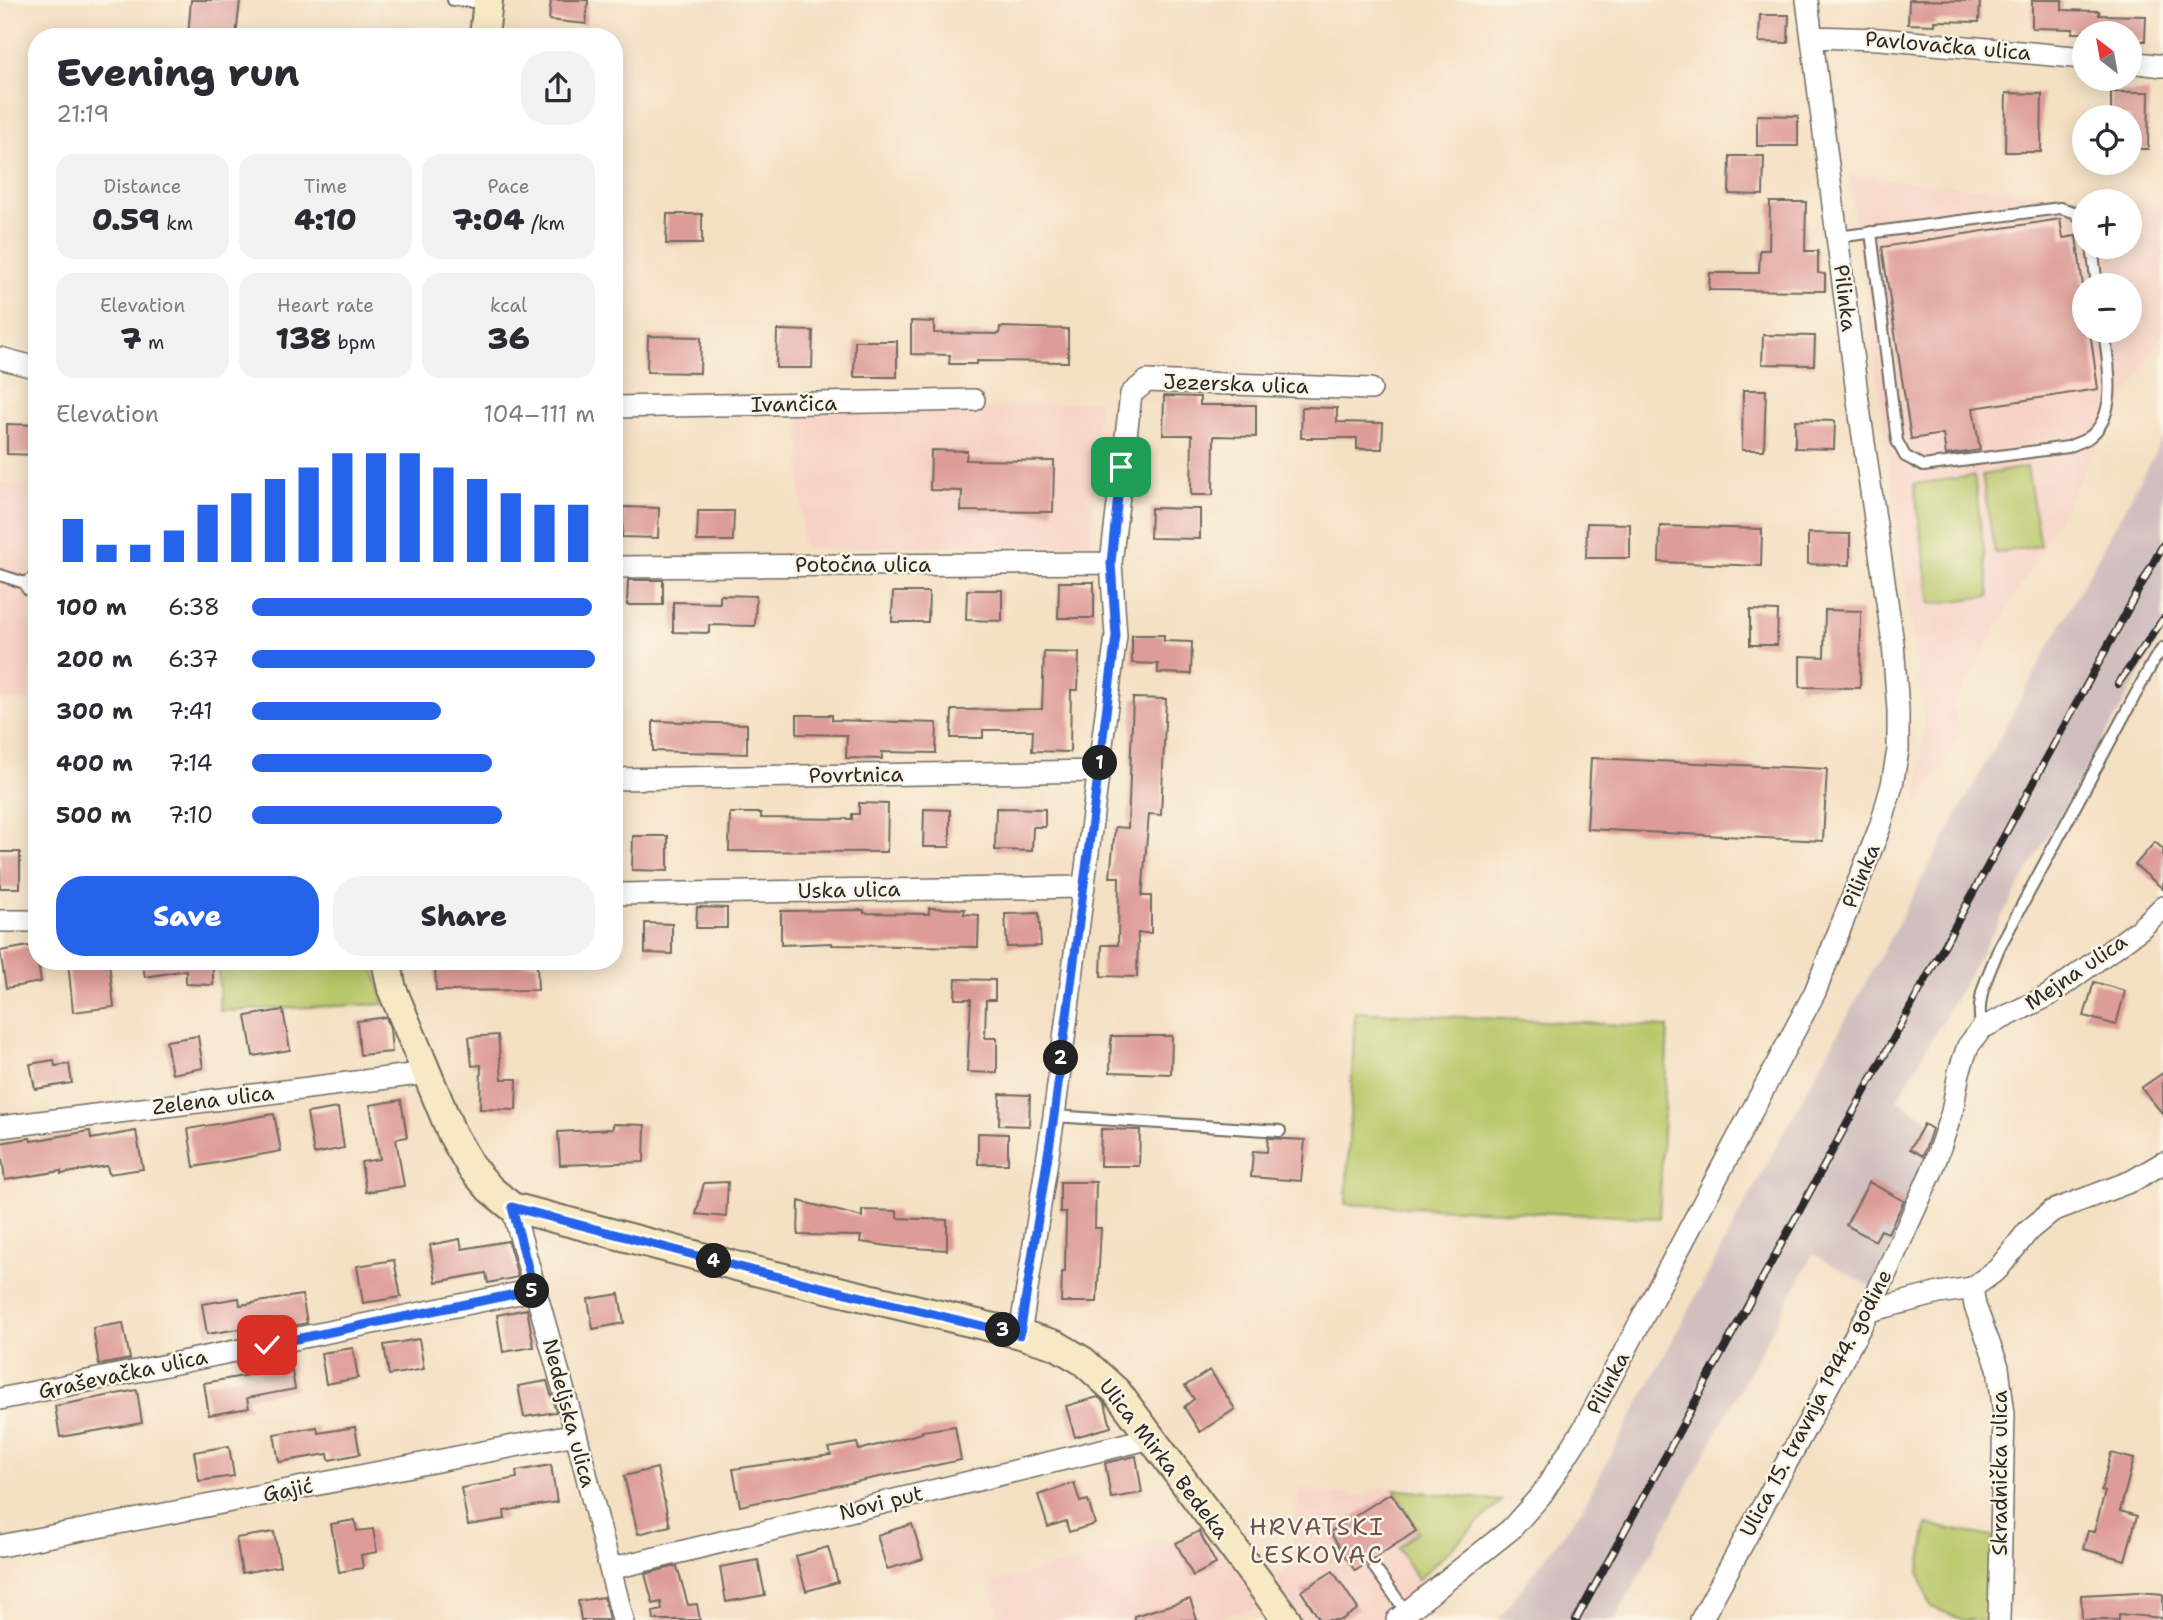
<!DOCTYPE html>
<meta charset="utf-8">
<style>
body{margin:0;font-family:"Shantell Sans",sans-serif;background:#f2f2f3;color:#2b2b33;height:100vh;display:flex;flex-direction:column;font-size:26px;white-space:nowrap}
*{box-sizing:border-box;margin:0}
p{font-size:23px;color:#7c7c81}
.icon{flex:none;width:38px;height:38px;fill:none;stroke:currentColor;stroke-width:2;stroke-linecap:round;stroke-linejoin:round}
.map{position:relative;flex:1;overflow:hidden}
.drawer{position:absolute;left:28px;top:28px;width:595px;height:942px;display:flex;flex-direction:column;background:#fff;border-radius:28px;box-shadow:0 4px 18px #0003}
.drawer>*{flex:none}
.needle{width:46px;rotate:329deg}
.controls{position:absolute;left:2072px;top:21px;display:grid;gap:14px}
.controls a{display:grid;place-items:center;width:70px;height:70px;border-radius:50%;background:#fff;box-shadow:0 4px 18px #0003;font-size:35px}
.pin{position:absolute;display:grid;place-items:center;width:60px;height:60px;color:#fff;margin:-30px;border-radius:14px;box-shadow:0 4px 10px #0006}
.km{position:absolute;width:35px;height:35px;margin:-18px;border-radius:50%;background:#222;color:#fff;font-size:19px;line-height:35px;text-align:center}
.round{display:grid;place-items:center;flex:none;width:74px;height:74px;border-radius:28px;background:#f2f2f3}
.summary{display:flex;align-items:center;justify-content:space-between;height:119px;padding:0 28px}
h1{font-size:38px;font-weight:800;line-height:52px}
.metrics{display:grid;grid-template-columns:repeat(3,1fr);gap:10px;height:119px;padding:7px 28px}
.metrics div{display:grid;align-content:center;border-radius:18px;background:#f2f2f3;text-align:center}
.metrics b{font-size:30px;font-weight:800}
.metrics small{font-size:19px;font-weight:400}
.metrics p{font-size:19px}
.chart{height:196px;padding:14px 28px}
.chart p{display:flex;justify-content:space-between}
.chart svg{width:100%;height:126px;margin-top:7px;stroke:#2563eb;stroke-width:6}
.cta{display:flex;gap:14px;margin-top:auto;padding:14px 28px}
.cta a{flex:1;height:80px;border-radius:28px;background:#2563eb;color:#fff;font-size:28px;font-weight:800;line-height:80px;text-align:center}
.cta a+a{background:#f2f2f3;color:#2b2b33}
ul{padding:0 28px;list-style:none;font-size:23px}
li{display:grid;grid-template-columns:112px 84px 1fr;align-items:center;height:52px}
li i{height:18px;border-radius:9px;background:#2563eb}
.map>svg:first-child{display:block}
.built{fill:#f6d1c5;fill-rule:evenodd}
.industrial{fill:#d1bfbf}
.green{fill:#b9c86b;stroke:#727a4b;stroke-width:2}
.building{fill:#de9c99}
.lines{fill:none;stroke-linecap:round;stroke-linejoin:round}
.service-casing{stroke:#716a60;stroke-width:14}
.minor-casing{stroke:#716a60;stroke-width:24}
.secondary-casing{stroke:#716a60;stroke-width:32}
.service{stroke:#fff;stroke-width:10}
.minor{stroke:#fff;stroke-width:21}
.secondary{stroke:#f7e9c3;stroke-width:28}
.rail-casing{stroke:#2b2b2b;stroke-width:8}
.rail{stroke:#fcf5e5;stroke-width:5;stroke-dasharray:16;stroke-linecap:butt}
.route-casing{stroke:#fff;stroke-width:14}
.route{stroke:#2563eb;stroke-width:9}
.labels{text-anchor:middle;stroke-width:5;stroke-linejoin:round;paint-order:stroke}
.street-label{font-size:21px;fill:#2b2b2b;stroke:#fcf5e5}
.quarter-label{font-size:24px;letter-spacing:2px;fill:#6a5352;stroke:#fcf5e5}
</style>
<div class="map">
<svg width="2163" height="1620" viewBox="0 0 2163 1620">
<rect width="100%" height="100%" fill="#fcf5e5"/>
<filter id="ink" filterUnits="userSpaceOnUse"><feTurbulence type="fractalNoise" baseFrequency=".0143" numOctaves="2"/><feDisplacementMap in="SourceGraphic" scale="14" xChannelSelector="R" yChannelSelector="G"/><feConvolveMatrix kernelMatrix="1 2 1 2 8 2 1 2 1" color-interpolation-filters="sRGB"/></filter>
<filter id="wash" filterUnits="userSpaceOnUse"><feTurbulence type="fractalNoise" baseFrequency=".00686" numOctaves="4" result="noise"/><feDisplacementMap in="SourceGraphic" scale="28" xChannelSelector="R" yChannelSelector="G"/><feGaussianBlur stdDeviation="1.57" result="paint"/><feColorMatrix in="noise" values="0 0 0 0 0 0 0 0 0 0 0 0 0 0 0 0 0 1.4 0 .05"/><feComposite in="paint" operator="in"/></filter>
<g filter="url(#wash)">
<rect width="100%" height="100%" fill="#f4e0c3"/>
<!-- built -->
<path class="built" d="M1849 176 2114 201H2084V247H2130V203L2163 206V331L1953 707 1961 733 1916 812 1925 724ZM2084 285H2130V331H2084Z
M1099 401 1091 544 802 548 800 410 977 408Z
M0 482 28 486 31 585 29 701 0 698Z
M1384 1486 1394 1489 1418 1531 1399 1549 1423 1586 1379 1620H1297L1270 1584 1285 1574 1288 1556 1291 1557 1299 1489 1363 1497Z
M1210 1530 1266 1606 1209 1620H1000L990 1582Z"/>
<!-- industrial -->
<path class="industrial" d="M2163 438V634L1897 1100 1942 1128 1873 1288 1813 1254 1615 1620H1498L1582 1509 1776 1147Z"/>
<!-- green -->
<path class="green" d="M2027 467 2040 546 1995 553 1982 475Z
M1974 476 1990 596 1931 604 1914 484Z
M218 961H372L384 1004 220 1011Z
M1355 1012 1668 1027 1659 1218 1346 1204Z
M1394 1489 1501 1501 1418 1580 1398 1548 1418 1531Z
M1927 1525 1993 1537 1992 1620H1963L1931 1607 1919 1573Z"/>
<g id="blocks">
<!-- building -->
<path class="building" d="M191 0H240L236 37H188Z
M551 0H588L586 24 549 20Z
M1909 0 1980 1 1979 22 1935 21V25L1908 24Z
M2032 0H2062V10L2099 11V15L2146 16 2145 41H2130V33H2072L2073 29 2032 28Z
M1760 15H1789L1788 43 1759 42Z
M2111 92H2149L2148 149H2130V117H2111Z
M2006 93 2042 94 2041 152H2005Z
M1757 115 1798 116V146H1757Z
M1730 156H1764L1763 195 1729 194Z
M1770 202H1806L1805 251H1818V273L1825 274V291L1709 290 1710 273H1759L1760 250H1769Z
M667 214H702V244H666Z
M2060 219 2063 238 2076 236 2084 293V331H2090L2098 389 1973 408 1980 450 1946 455 1943 434 1911 439 1882 247Z
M911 321 934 322V333L999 334 1000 327 1068 329V362L977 361V364H949L950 355 911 354Z
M777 330 813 331 812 368H776Z
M1763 335 1815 336 1814 365 1762 364Z
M648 336 701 337 700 373 647 372Z
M855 341H897V377H854Z
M1743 390H1766L1764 450H1742Z
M1164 396 1200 397V405H1256V437L1214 436 1213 495H1191L1192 435H1163Z
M1302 407 1337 408V422L1383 423 1382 449H1357V438H1301Z
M1795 420 1835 421 1834 449 1795 448Z
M7 424 37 425V455L7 454Z
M931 450 967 451 966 460 1054 461 1053 512 961 511 962 491 930 490Z
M623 507 659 508 658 538 622 537Z
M1151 508 1200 509V539L1150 538Z
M698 511H734L733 541H697Z
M1587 523 1630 524V558H1586Z
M1660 526 1762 529 1761 566 1659 562Z
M1808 533 1850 534V565L1808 564Z
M628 580H663V605H627Z
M1059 582H1094V618H1058Z
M967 590H1002V621L966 620Z
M893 592H929L928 622H892Z
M720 595 756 596 755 626 709 625V633L673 632V602L720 603Z
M1750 610 1778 611 1777 645H1750Z
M1825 610 1861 611 1860 688 1800 687V656L1824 657Z
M1132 635H1164V641L1192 642 1191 674 1158 673V664L1132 663Z
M1044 652 1079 653 1078 690H1071L1070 752 1032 751 1033 730H983V738H951L952 710 1042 709Z
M1133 698 1166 699 1161 815 1149 814 1142 896H1151V933H1138L1137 977 1101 976 1102 945H1118L1119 877H1110L1115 827 1128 828Z
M797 715H832V720L937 723 936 753 882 752V759L846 758 847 735 797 734Z
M653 721 747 724V754L653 751Z
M1591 758 1827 769 1823 841 1587 829Z
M859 803 888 804 887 852 729 851 730 813H761V818L852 819V814H859Z
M996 808 1045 809V827H1033L1032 851 995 850Z
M924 809 950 810V847H923Z
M633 836H668V871L632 870Z
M2155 842 2163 849V889L2135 865Z
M0 852H20V888H0Z
M697 907 727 908V928H696Z
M929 908 965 909 964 914 979 915 978 947 832 945V943L781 945V911L864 910V913L929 914Z
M1039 913 1041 946 1007 947 1005 914Z
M645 923 672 924V954L645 953Z
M35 945 41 982 6 988 0 951Z
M68 961H109L114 1007 73 1012Z
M142 961H213V985L186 984V970L145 977Z
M537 964 538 990 436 991 435 965Z
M956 979 995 980V1000H986L985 1038H997V1073L967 1072 971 999H955Z
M2094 982 2125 991 2116 1025 2084 1016Z
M283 1010 290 1050 253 1056 246 1016Z
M386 1017 390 1028 392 1052 360 1055 357 1021Z
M498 1035 502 1079H517L516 1110 480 1109 481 1065 472 1066 469 1037Z
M198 1036 203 1068 172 1074 166 1041Z
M1111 1036H1172L1171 1074 1110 1072Z
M54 1060 55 1066 69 1064 72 1083 35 1089 30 1064Z
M2163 1073V1114L2141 1088Z
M1000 1094 1030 1095 1029 1126 999 1125Z
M401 1100 407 1137 396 1139 404 1186 366 1192 361 1162 380 1159 370 1105Z
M338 1108 344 1148 314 1154 307 1113Z
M274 1114 281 1151 194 1167 188 1129Z
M613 1124 645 1125 644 1162 560 1165 558 1132 613 1129Z
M1924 1124 1932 1129 1923 1156 1910 1149Z
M1101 1129 1140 1130 1139 1166H1100Z
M90 1131 91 1139 136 1131 143 1169 109 1174 107 1166 61 1174V1171L5 1180 0 1143 30 1138 31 1141Z
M978 1133 1008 1134V1164H978Z
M1268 1138 1305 1140 1301 1181 1251 1177 1253 1151 1267 1152Z
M728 1182 726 1217 696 1214 704 1183Z
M1060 1182H1096L1095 1228H1101L1097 1302H1061L1062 1272H1065L1066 1212H1060Z
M1869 1182 1904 1201 1888 1233 1881 1230 1875 1241 1846 1225Z
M799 1201 862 1217V1210L897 1211V1218L947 1220V1250L896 1247 860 1242 861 1236 798 1235Z
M460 1239 462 1249 508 1241 518 1277 488 1283 486 1273 436 1282 430 1245Z
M394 1260 401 1297 363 1303 357 1266Z
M619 1294 624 1323 593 1329 588 1299Z
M302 1295 307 1323 271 1330 270 1324 207 1334 202 1304 239 1298 240 1305Z
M527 1309 534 1347 503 1352 497 1315Z
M123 1323 130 1359 99 1365 93 1328Z
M419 1339 424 1369 389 1375 384 1345Z
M353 1348 358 1378 326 1384 321 1353Z
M290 1360 295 1389 247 1398 249 1408 209 1415 204 1383 260 1373 259 1366Z
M1210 1370 1235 1409 1200 1432 1184 1407 1194 1399 1185 1386Z
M547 1381 556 1412 524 1417 518 1386Z
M137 1390 142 1423 60 1437 55 1406Z
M1098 1397 1105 1403 1111 1427 1075 1437 1066 1406Z
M955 1426 961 1460 740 1506 733 1469 831 1455 829 1448 857 1443 859 1450 922 1433V1431Z
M317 1427 318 1433 355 1427 360 1454 329 1460 328 1454 279 1462 274 1434Z
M229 1446 234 1476 199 1481 194 1452Z
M2111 1453 2134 1459 2120 1511 2137 1516 2125 1560 2083 1549 2088 1531 2094 1532 2105 1492 2101 1491Z
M1136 1456 1142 1493 1111 1498 1105 1463Z
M551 1465 557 1502 504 1511 505 1519 468 1525 461 1488 517 1478 516 1471Z
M657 1468 670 1526 638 1534 624 1476Z
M1074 1483 1080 1502 1088 1500 1095 1524 1069 1532 1066 1521 1048 1527 1038 1495Z
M1391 1493 1416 1531 1355 1571 1330 1532Z
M355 1520 357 1531 373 1529 377 1552 361 1555 363 1568 339 1572 331 1524Z
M912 1524 923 1559 887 1569 877 1535Z
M1199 1531 1216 1564 1193 1576 1176 1543Z
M274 1532 280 1566 242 1573 236 1538Z
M828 1547 838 1582 806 1591 796 1556Z
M758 1560 765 1595 726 1602 720 1567Z
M677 1566 688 1605 697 1604 700 1620H654L653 1612 662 1610 661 1602 653 1604 645 1574Z
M1333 1571 1358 1609 1341 1620H1320L1301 1591Z
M2138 1592 2163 1594V1618L2119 1614V1620H2082L2081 1595Z
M604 1597 609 1620H581L578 1601Z
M1190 1599 1197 1620H1135L1134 1616Z"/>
</g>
</g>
<g filter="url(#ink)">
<use href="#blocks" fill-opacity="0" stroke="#716a60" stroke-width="2"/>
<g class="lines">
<!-- service casing -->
<g class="service-casing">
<path id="service" d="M453 0 485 3
M1871 232 1897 441 1905 456 1923 466 2068 447C2074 444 2082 442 2088 438 2120 416 2108 363 2104 331
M1837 237 2060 208 2074 212 2084 222
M2092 247 2097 285
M0 575 31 585
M1982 1028C1974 999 1989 974 1999 948L2154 660 2163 648
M1054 1116 1280 1131
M1374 1567 1407 1613"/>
</g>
<!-- minor casing -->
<g class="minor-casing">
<path id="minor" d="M1812 37 1880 39 2084 58
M2130 62 2163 66
M0 358 37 368
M614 407 974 400
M614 567 1111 563
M31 585H37
M614 779 1099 771
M614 894 1084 887
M0 921H37
M0 1127 427 1073
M512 1207 576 1434 623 1620
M1972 1288 1975 1306 1998 1367 2004 1414 1999 1620
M1869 1311 1939 1293 1972 1288 1998 1269 2028 1231 2052 1211 2132 1181 2163 1163
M1020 1334 1054 1116 1116 636 1111 563 1131 394 1147 381 1371 389
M0 1399 534 1290
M0 1546 576 1434
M610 1569 1143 1440 1153 1439
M1397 1620 1511 1529 1542 1494 1583 1430 1815 992 1880 827 1892 785 1898 750V710L1893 643 1858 401 1807 0
M1701 1620 1869 1311 1932 1171 1952 1112 1959 1072 1968 1046 1982 1028 2048 996 2140 929 2163 907"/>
</g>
<!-- secondary casing -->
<g class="secondary-casing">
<path id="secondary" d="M484 37 488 0
M386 961 392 989 452 1134 471 1167 490 1189 512 1207 755 1271 1020 1334 1056 1345 1083 1361 1117 1392 1287 1620"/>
</g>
<!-- service -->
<use href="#service" class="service"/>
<!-- minor -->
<use href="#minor" class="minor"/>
<!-- secondary -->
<use href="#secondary" class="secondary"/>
<!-- rail casing -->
<g class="rail-casing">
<path id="rail" d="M2118 684 2163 619
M1576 1620 2163 545"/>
</g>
<!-- rail -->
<use href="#rail" class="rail"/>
</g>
</g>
<g class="lines" filter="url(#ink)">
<!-- route casing -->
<g class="route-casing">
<path id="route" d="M267 1345 534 1290 512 1207 755 1271 1020 1335 1054 1116 1116 636 1111 563 1121 467"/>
</g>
<!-- route -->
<use href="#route" class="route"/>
</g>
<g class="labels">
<!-- street labels -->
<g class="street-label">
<text transform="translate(1948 46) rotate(5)" y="7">Pavlovačka ulica</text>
<text transform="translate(1845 298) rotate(83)" y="7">Pilinka</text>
<text transform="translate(1236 384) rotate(2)" y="7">Jezerska ulica</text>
<text transform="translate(794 404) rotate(-1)" y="7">Ivančica</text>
<text x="863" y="572">Potočna ulica</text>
<text transform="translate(856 775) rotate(-1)" y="7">Povrtnica</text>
<text transform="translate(1861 876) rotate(-68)" y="7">Pilinka</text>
<text transform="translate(849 890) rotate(-1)" y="7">Uska ulica</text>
<text transform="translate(2076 972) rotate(-34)" y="7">Mejna ulica</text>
<text transform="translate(213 1100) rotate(-7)" y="7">Zelena ulica</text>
<text transform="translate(123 1374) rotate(-12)" y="7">Graševačka ulica</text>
<text transform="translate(1608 1383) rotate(-62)" y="7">Pilinka</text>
<text transform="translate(1816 1403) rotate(-62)" y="7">Ulica 15. travnja 1944. godine</text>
<text transform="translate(569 1413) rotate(75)" y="7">Nedeljska ulica</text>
<text transform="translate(1164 1459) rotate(52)" y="7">Ulica Mirka Bedeka</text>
<text transform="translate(2000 1473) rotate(-90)" y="7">Skradnička ulica</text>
<text transform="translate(288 1490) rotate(-11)" y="7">Gajić</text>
<text transform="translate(881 1503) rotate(-14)" y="7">Novi put</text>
</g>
<!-- quarter labels -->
<g class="quarter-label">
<text x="1317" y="1535">HRVATSKI<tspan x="1317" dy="28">LESKOVAC</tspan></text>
</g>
</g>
</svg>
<div class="controls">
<a><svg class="needle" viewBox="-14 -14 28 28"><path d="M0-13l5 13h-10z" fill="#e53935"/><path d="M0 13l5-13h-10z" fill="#7c7c81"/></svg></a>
<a><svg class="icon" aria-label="locate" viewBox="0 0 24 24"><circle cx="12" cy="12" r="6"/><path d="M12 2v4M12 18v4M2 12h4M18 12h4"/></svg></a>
<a>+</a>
<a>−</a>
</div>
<div class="pin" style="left:1121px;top:467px;background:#1e9e55"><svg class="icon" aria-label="arrive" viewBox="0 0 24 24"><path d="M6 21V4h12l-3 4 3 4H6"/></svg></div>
<div class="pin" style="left:267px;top:1345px;background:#d93025"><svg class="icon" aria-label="check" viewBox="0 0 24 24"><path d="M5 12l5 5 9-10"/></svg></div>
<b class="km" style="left:1100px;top:763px">1</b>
<b class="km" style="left:1061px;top:1058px">2</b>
<b class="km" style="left:1003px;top:1330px">3</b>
<b class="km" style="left:714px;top:1261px">4</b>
<b class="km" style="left:532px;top:1291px">5</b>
<section class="drawer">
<div class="summary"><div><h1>Evening run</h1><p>21:19</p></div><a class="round"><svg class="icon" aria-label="share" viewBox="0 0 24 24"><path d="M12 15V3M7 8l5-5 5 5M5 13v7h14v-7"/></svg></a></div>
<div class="metrics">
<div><p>Distance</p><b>0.59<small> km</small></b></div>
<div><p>Time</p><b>4:10</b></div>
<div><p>Pace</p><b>7:04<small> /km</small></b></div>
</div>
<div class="metrics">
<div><p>Elevation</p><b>7<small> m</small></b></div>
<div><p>Heart rate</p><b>138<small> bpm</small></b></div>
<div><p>kcal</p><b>36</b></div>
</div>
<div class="chart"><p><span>Elevation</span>104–111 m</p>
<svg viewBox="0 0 160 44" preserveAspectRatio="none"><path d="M5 44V29M15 44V38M25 44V38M35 44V33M45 44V24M55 44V20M65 44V15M75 44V11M85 44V6M95 44V6M105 44V6M115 44V11M125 44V15M135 44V20M145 44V24M155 44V24"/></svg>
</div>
<ul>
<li><b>100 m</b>6:38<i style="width:99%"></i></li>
<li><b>200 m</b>6:37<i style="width:100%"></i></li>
<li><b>300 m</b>7:41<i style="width:55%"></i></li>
<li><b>400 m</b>7:14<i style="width:70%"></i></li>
<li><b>500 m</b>7:10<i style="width:73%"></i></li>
</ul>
<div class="cta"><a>Save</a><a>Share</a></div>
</section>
</div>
